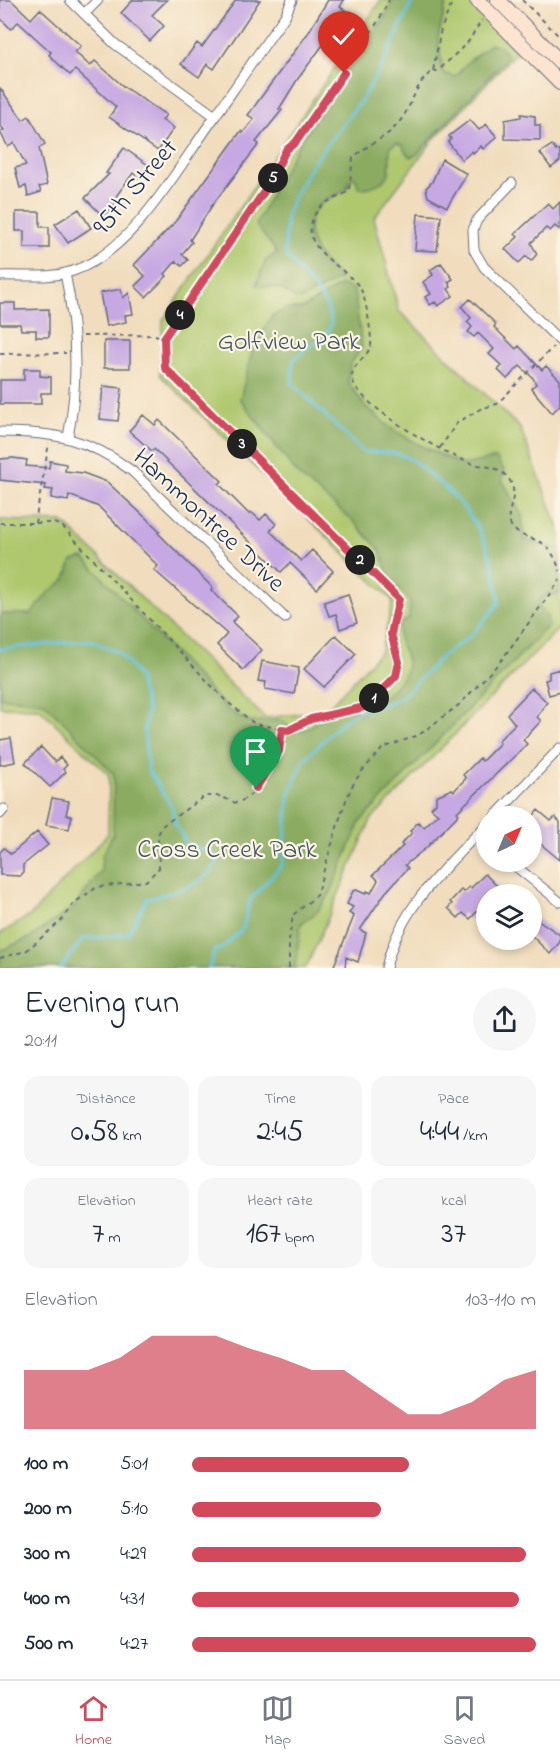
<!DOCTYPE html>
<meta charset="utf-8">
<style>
body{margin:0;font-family:"Indie Flower",sans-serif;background:#f6f6f7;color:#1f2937;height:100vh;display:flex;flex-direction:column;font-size:22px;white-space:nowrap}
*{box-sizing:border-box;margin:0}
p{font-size:20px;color:#747a83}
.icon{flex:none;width:33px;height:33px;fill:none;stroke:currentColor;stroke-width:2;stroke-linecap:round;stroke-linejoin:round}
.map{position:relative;height:968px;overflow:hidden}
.side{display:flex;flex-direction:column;background:#fff;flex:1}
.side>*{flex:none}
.needle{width:39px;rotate:44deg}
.controls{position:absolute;left:476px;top:806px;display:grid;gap:12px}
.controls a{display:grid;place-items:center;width:66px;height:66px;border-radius:50%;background:#fff;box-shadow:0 3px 9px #0003;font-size:30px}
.pin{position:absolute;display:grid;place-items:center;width:51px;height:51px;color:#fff;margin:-62px -26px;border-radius:50% 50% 50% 0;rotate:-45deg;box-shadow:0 0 6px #0007}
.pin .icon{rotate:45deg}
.km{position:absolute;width:30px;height:30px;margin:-15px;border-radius:50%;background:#222;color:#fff;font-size:16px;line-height:30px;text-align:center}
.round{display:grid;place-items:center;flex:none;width:63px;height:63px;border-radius:32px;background:#f6f6f7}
.headline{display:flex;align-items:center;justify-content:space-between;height:102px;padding:0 24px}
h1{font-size:33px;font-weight:600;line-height:45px}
.stats{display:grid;grid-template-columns:repeat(3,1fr);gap:9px;height:102px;padding:6px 24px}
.stats div{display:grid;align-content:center;border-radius:15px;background:#f6f6f7;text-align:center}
.stats b{font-size:30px;font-weight:600}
.stats small{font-size:16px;font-weight:400}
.stats p{font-size:16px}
.chart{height:168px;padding:12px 24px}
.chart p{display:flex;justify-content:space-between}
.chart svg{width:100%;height:108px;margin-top:6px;fill:#d1495b;opacity:.7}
ul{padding:0 24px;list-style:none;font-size:20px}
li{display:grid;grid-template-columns:96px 72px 1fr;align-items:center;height:45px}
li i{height:15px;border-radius:8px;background:#d1495b}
.dock{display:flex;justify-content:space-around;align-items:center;height:84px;border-top:2px solid #e0e1e3;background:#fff;font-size:16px;color:#747a83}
.dock a{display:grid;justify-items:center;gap:3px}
.dock .selected{color:#d1495b}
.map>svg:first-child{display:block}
.green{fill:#afc86e;stroke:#657c66;stroke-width:1.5}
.forest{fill:#8bac61;stroke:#536e60;stroke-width:1.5}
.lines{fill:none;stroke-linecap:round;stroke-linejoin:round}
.stream{stroke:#5ec2dc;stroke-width:3}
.building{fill:#c6a8e3}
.minor-casing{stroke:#666c7f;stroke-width:11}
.secondary-casing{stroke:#666c7f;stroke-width:16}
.path{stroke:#666c7f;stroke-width:2;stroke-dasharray:4.5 4.5;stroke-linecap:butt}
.minor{stroke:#fff;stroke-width:9}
.secondary{stroke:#fde4d0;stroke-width:14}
.route-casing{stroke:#fff;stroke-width:12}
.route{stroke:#d1495b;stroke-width:8}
.labels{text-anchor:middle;stroke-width:4.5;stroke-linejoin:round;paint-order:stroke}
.street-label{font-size:26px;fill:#1b2f5e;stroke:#fcf5e5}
.park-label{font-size:26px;fill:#405562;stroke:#fcf5e5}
</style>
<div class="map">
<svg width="560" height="968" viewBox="0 0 560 968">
<rect width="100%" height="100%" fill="#fcf5e5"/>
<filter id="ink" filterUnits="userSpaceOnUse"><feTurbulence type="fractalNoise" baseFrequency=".0167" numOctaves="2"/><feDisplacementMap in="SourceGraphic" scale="12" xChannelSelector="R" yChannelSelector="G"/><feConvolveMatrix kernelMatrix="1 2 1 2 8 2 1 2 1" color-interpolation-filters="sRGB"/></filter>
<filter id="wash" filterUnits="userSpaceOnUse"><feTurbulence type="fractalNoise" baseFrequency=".008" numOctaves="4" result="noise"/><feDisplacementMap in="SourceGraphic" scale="24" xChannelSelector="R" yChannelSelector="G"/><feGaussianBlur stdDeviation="1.35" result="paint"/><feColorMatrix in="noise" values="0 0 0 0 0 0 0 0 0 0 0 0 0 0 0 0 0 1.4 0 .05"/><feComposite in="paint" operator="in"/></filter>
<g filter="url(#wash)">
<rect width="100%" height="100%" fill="#f1ddbd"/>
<!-- green -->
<path class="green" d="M381 0H477L523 45 433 140 374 218 399 311 520 428 560 531V631L557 630 371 820 306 968H0V934L31 915 108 834 109 775 39 708 0 707V520L63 522 265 718 325 711 381 651 393 601 160 375 163 320Z"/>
<!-- forest -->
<path class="forest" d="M393 0H442L446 5 438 38 443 73 455 77 467 63 490 44 500 46 508 57 416 155 410 157 404 150 403 145 396 143 390 148C389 156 391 167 389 173 386 183 368 189 359 188L355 177 349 181 347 189C339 195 329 197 322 203 293 227 319 262 341 278L303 299 294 298 281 289 256 285 266 260 277 253 256 225C290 149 339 83 386 15Z
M341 285 354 290 362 347 350 365 348 382 364 405 393 430 422 446 462 465 496 458 504 470 502 480 522 515 524 540 560 549V593L542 598 538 606 547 616 548 626 360 822 331 892 318 911 301 924 295 968H0V951L31 937 74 907 101 871 102 856 113 834 114 774 44 702 0 697V614H31L47 594 66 579 72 561 84 558 217 698 231 712 249 722 280 720C285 722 290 729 296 731 313 735 326 701 350 703L359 714C373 706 407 682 407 665 408 651 396 646 399 625L409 618 410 601 389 577 380 550 353 521 298 475 240 399 254 344 273 315 286 309H302Z"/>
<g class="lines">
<!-- stream -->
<path class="stream" d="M0 649 90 640 120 653 138 676 147 709 144 732 148 770 172 807 175 823 186 843 220 857C206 887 176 891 147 899L128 934 83 939 61 968
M209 968 215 950 221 949 243 929 250 900 283 864 289 795 303 761 344 720 362 710 394 701 405 694 442 656 472 635 499 603C494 547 474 509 430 475 423 469 416 462 408 458 395 451 378 452 363 452L292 383 293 361C302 348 321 343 329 330 341 310 297 269 285 255L286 217 293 199 312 164 361 101 382 66 413 0"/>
</g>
<g id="blocks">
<!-- building -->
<path class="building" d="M0 0H11L31 19 40 9 81 46 75 52 90 66 95 61 124 87 166 115 162 120 174 128 158 151 109 117 116 107 75 70 70 75 49 55 51 52 18 22 11 29 0 18Z
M133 0H167L152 15 164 26 150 41 121 13Z
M236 0H260L214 69 207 64 199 77 181 64 197 43 202 47Z
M328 0H344L340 7 348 12 331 40 328 38 297 80 279 109 282 110 256 142 259 144 213 204 190 240 192 242 182 254 188 260 182 266 176 261 165 274 167 276 146 297 135 286 145 276 134 265 175 222 241 131 243 133 254 119 248 115 308 33Z
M0 88 23 120 29 116 45 144 39 148 47 185 39 187 41 192 28 196 26 186 20 188 15 168 26 165 14 143 8 147 0 132 4 130 0 125Z
M521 114 535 116V125H540V140L505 139V120L521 117Z
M470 120 479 130 486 124 497 137 483 149 481 146 473 153 472 151 462 160 448 142 451 139 449 136Z
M552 145 556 151 560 149V161L551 168 540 153Z
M124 148 148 165 139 178 133 173 117 195 114 201 116 203 103 216 85 198 109 174 106 173Z
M442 159 467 174 447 207 428 197 426 188 432 182Z
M560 202V230L555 226 550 231 546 228 531 243 537 254 531 261 526 256 519 263 505 249 518 237 515 234 548 203 553 209Z
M79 209 91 228 68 243 55 224Z
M16 212H40V227H49V248H24V231H16Z
M418 214 441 216 437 251 415 250Z
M441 263 453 279 448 282 451 287 448 289 453 296 438 306 435 302 430 305 425 297 431 294 423 282 433 275 430 270Z
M121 289 123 298 129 293 133 314 125 315 126 322 106 326 100 293Z
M470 299 496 324 494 327 516 349 519 346 542 370 546 366 560 380V405L552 413 531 388 536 384 533 378 520 366 507 379 498 370 502 366 489 354 494 349 478 333 474 337 468 332 472 327 467 322 471 318 462 307Z
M0 303H15V310L49 309V337H36V330H21L20 324H0Z
M104 341H130V368H104Z
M24 369H40V376L51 377V393H41V404H0V380H24Z
M103 386 122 388 118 421 100 419Z
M143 415 155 425 159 420 222 481 219 484 249 514 251 512 260 520 266 514 276 524 270 531 301 561 312 550 333 571 317 589 290 563 281 572 154 449 152 451 129 431Z
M13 458 27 460 26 466 49 468 50 461 66 464 65 471 83 473 107 482 160 531 158 533 213 588 211 590 238 616 232 622 262 650 243 670 217 645 227 634 154 570 158 566 99 507 69 495 68 501 51 498 53 490 45 489 46 485 0 480V459Z
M348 594 357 623 340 629 336 614 329 616 324 602Z
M336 635 356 654 324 687 304 669Z
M262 661 299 668 294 694 265 689 266 682 258 681Z
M560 669V692L549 695 545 680 549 679V672Z
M532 688 547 702 537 717 541 721 523 740 527 744 457 812 459 814 427 847 405 865 408 868 385 893 360 930 366 933 358 962 346 957 345 968H333L354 916 349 913 353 907 347 904 353 891 357 890 365 894 367 891 371 893 378 880 373 875 403 846 401 844 412 833 410 831 418 822 424 827 438 814 431 808 436 803V796L452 789 454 791 466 778 463 775 480 758 482 761 500 743 498 741 515 724 507 714Z
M11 738 15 762 0 765V740Z
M41 747 55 762 60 757 67 765 63 769 66 772 50 787 25 763Z
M52 798 69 801 66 815 72 816 69 829 46 825Z
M538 810 551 821 555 817 560 822V860L531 836V819Z
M37 832 48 845 23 865V873L20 876 0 875V852L4 848 11 854Z
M485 874 499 888 493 894H486V902L470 919 463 913 458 918 448 908 452 904 450 902 461 890 464 892 469 887 471 888Z
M531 915 560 935V942L550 954 531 935Z"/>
</g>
</g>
<g filter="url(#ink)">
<use href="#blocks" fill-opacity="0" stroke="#666c7f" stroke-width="1.5"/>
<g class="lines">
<!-- minor casing -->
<g class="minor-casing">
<path id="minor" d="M70 0 115 44 215 116
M84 14 98 0
M512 183 477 220 473 230 474 250 484 267 560 341
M65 273C77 329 79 381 68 437
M0 276C24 275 50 279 73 271 131 252 175 173 209 125 234 89 259 52 285 16L292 0
M0 432C54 432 88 438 132 471L285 618
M0 814 4 809
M495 816 560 748
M509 861 560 902
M386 968C399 908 445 868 486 825"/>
</g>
<!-- secondary casing -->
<g class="secondary-casing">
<path id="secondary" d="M477 0 560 83
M498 0 560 62"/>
</g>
<!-- path -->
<path class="path" d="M522 0 560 37
M451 5 441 29 433 71C415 82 413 105 400 121 387 139 368 143 353 158L349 190C340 199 326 199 318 210 291 247 345 265 360 288 366 297 372 336 371 347 366 357 351 366 352 377 353 403 445 454 468 462 480 467 493 465 503 473 527 493 500 512 512 527 520 539 538 537 547 547 554 554 557 563 560 571
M433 71H438L468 42 482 20
M83 336 155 335 164 338
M0 354 66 353
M440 448 457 423 480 409 497 404 553 347
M0 523H54L62 526 225 700 255 724 289 730 311 719 365 707 399 672V662L391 634 399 603 397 596 165 368 164 338 268 186 286 150 296 142 379 20 389 0
M35 523 49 443
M0 958 26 951 62 920 74 903 97 887 146 881 159 868 158 835 162 826 205 796H219L236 803C263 794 278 755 282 729
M289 968V940L293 915 316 896 342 811 351 788 361 772 383 748 419 735 460 704 500 662 560 580"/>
<!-- minor -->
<use href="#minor" class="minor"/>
<!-- secondary -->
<use href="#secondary" class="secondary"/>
</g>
</g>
<g class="lines" filter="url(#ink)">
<!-- route casing -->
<g class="route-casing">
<path id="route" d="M256 788 279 751 282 729 289 730 311 719 365 707 396 676 399 662 391 634 399 599 165 368 164 338 268 186 286 150 296 142 344 73"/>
</g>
<!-- route -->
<use href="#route" class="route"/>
</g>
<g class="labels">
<!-- street labels -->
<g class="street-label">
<text transform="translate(134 186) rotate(-50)" y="9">95th Street</text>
<text transform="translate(210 519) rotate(43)" y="9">Hammontree Drive</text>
</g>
<!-- park labels -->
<g class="park-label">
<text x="289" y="349">Golfview Park</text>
<text x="227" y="857">Cross Creek Park</text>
</g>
</g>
</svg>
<div class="controls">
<a><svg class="needle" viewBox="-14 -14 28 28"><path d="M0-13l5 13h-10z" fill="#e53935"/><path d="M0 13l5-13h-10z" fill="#747a83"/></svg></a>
<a><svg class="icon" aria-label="layers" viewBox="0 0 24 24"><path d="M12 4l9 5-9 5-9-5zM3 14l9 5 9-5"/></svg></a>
</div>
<div class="pin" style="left:256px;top:788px;background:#1e9e55"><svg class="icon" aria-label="arrive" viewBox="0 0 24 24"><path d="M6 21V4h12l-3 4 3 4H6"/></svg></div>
<div class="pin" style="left:344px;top:73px;background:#d93025"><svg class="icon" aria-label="check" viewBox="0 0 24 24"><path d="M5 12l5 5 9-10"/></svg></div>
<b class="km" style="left:374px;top:698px">1</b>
<b class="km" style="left:360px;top:560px">2</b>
<b class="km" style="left:242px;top:444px">3</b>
<b class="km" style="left:180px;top:315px">4</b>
<b class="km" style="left:273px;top:178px">5</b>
</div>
<section class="side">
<div class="headline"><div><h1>Evening run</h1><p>20:11</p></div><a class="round"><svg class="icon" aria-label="share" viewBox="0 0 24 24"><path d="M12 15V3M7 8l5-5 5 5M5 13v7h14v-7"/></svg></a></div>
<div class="stats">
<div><p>Distance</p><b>0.58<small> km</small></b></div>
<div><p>Time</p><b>2:45</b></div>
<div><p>Pace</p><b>4:44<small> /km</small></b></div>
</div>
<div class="stats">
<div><p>Elevation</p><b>7<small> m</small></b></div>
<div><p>Heart rate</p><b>167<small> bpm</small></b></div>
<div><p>kcal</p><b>37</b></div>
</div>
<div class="chart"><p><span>Elevation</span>103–110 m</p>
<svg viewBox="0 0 160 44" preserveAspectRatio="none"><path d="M0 44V20L10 20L20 20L30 15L40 6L50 6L60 6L70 11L80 15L90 20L100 20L110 29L120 38L130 38L140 33L150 24L160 20V44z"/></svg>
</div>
<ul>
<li><b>100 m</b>5:01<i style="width:63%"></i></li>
<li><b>200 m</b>5:10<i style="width:55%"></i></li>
<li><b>300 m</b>4:29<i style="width:97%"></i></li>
<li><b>400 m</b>4:31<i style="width:95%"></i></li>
<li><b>500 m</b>4:27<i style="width:100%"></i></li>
</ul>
</section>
<nav class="dock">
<a class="selected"><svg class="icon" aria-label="home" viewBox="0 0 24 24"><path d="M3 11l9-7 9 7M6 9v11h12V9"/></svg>Home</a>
<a><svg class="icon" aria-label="map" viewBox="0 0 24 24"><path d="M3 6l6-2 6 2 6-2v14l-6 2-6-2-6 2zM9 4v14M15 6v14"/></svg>Map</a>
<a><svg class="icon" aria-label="saved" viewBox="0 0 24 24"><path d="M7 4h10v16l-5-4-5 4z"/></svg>Saved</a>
</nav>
